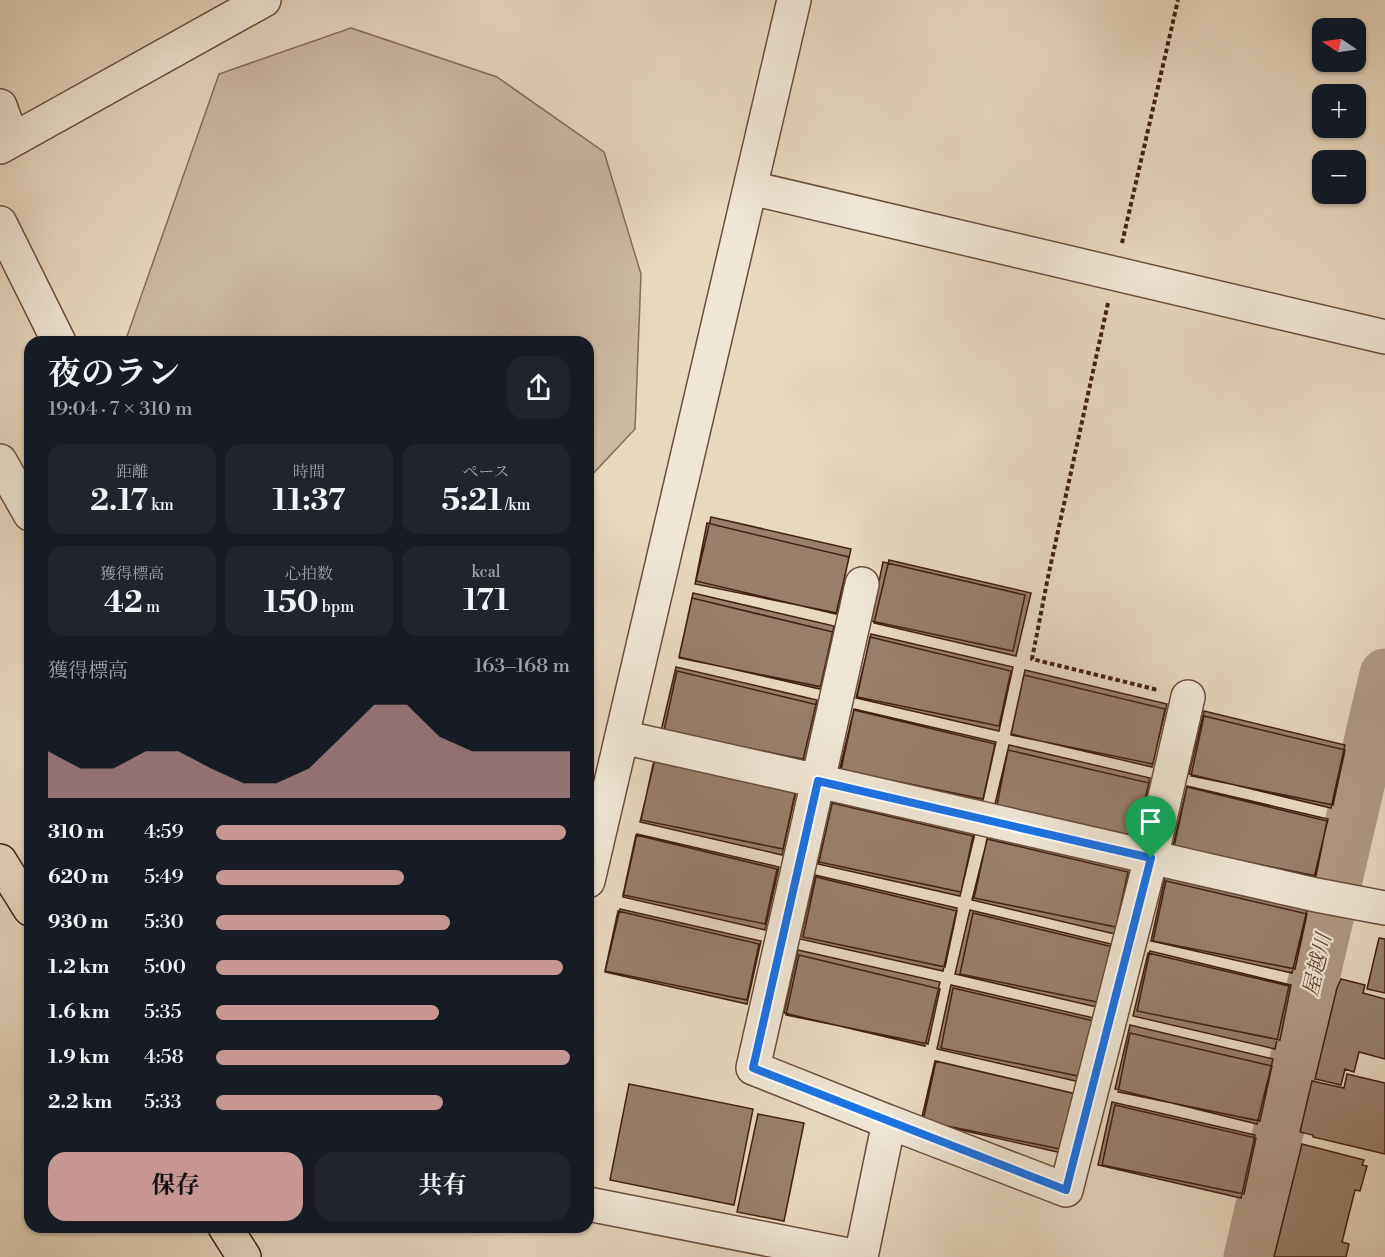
<!DOCTYPE html>
<html lang="ja">
<meta charset="utf-8">
<style>
body{margin:0;font-family:"Libre Bodoni","Noto Serif JP",serif;background:#20242c;color:#f1f3f6;height:100vh;display:flex;flex-direction:column;font-size:22px;white-space:nowrap}
*{box-sizing:border-box;margin:0}
p{font-size:20px;color:#9ea1a6}
.icon{flex:none;width:33px;height:33px;fill:none;stroke:currentColor;stroke-width:2;stroke-linecap:round;stroke-linejoin:round}
.map{position:relative;flex:1;overflow:hidden}
.drawer{position:absolute;left:24px;top:336px;width:570px;height:897px;display:flex;flex-direction:column;background:#171b24;border-radius:18px;box-shadow:0 2px 4px #0004}
.drawer>*{flex:none}
.needle{width:39px;rotate:283deg}
.controls{position:absolute;left:1312px;top:18px;display:grid;gap:12px}
.controls a{display:grid;place-items:center;width:54px;height:54px;border-radius:12px;background:#171b24;box-shadow:0 2px 4px #0004;font-size:30px}
.pin{position:absolute;display:grid;place-items:center;width:51px;height:51px;color:#fff;margin:-62px -26px;border-radius:50% 50% 50% 0;rotate:-45deg;box-shadow:0 0 6px #0007}
.pin .icon{rotate:45deg}
.round{display:grid;place-items:center;flex:none;width:63px;height:63px;border-radius:18px;background:#20242c}
.overview{display:flex;align-items:center;justify-content:space-between;height:102px;padding:0 24px}
h1{font-size:33px;font-weight:700;line-height:45px}
.figures{display:grid;grid-template-columns:repeat(3,1fr);gap:9px;height:102px;padding:6px 24px}
.figures div{display:grid;align-content:center;border-radius:15px;background:#20242c;text-align:center}
.figures b{font-size:30px;font-weight:700}
.figures small{font-size:16px;font-weight:400}
.figures p{font-size:16px}
.chart{height:168px;padding:12px 24px}
.chart p{display:flex;justify-content:space-between}
.chart svg{width:100%;height:108px;margin-top:6px;fill:#c59692;opacity:.7}
.cta{display:flex;gap:12px;margin-top:auto;padding:12px 24px}
.cta a{flex:1;height:69px;border-radius:18px;background:#c59692;color:#111;font-size:24px;font-weight:700;line-height:69px;text-align:center}
.cta a+a{background:#20242c;color:#f1f3f6}
ul{padding:0 24px;list-style:none;font-size:20px}
li{display:grid;grid-template-columns:96px 72px 1fr;align-items:center;height:45px}
li i{height:15px;border-radius:8px;background:#c59692}
.map>svg:first-child{display:block}
.green{fill:#cbb9a3;stroke:#866c5b;stroke-width:1.5}
.lines{fill:none;stroke-linecap:round;stroke-linejoin:round}
.river{stroke:#af9985;stroke-width:51}
.building{fill:#98806d;stroke:#422013;stroke-width:1.5}
.minor-casing{stroke:#6b4e3e;stroke-width:36}
.major-casing{stroke:#422013;stroke-width:36}
.path{stroke:#422013;stroke-width:4;stroke-dasharray:4.5 3;stroke-linecap:butt}
.minor{stroke:#efe6d6;stroke-width:33}
.major{stroke:#e7d8c0;stroke-width:33}
.route-casing{stroke:#fff;stroke-width:12}
.route{stroke:#1a73e8;stroke-width:8}
.labels{text-anchor:middle;stroke-width:4.5;stroke-linejoin:round;paint-order:stroke}
.water-label{font-size:21px;font-style:italic;fill:#634435;stroke:#efe6d6}
</style>
<div class="map">
<svg width="1385" height="1257" viewBox="0 0 1385 1257">
<rect width="100%" height="100%" fill="#e7d8c0"/>
<filter id="stains"><feTurbulence type="fractalNoise" baseFrequency=".00333" numOctaves="4"/><feColorMatrix values="0 0 0 0 .2 0 0 0 0 .09 0 0 0 0 .02 0 0 0 .5 -.17"/></filter>
<radialGradient id="worn" r=".72"><stop offset=".6" stop-color="#630" stop-opacity="0"/><stop offset="1" stop-color="#630" stop-opacity=".3"/></radialGradient>
<!-- green -->
<path class="green" d="M351 28 497 77 604 152 641 274 635 429 588 479V342H125L219 74Z"/>
<g class="lines">
<!-- river -->
<path class="river" d="M1249 1257 1385 674"/>
</g>
<!-- building -->
<path class="building" d="M711 517 851 549 836 614 696 581Z
M707 523 849 557 837 613 695 584Z
M889 560 1031 593 1016 656 874 623Z
M883 562 1025 595 1013 651 871 621Z
M693 593 834 626 820 689 679 657Z
M692 598 833 632 822 687 679 658Z
M871 634 1013 667 999 731 856 698Z
M870 637 1011 671 999 726 857 697Z
M676 667 817 700 802 764 661 731Z
M1025 670 1167 704 1152 767 1011 734Z
M677 671 818 705 807 760 664 731Z
M1024 675 1165 709 1153 764 1011 735Z
M854 709 996 742 982 805 839 772Z
M854 710 995 744 983 799 841 770Z
M1204 711 1345 745 1331 808 1189 774Z
M1204 716 1345 750 1333 805 1191 776Z
M1009 745 1150 778 1135 841 994 808Z
M1008 750 1149 783 1138 839 996 810Z
M655 759 796 792 782 855 640 822Z
M654 760 795 793 783 849 641 820Z
M1187 786 1328 819 1313 882 1172 850Z
M1187 787 1327 821 1316 876 1174 847Z
M833 800 975 833 960 896 818 864Z
M832 803 973 836 961 892 819 862Z
M637 834 779 867 765 930 623 897Z
M636 835 777 869 765 924 623 895Z
M988 836 1131 869 1115 934 972 900Z
M987 839 1128 872 1116 927 974 898Z
M815 875 957 908 943 971 800 939Z
M816 877 957 911 945 967 803 937Z
M1165 877 1307 910 1292 973 1151 941Z
M1166 881 1307 914 1295 969 1153 941Z
M620 909 761 941 747 1004 605 972Z
M970 910 1111 944 1097 1007 955 974Z
M618 911 759 944 747 1000 605 971Z
M973 913 1113 947 1102 1003 960 974Z
M1379 938 1385 939V993L1367 989Z
M798 950 940 982 925 1046 784 1013Z
M1150 951 1291 985 1280 1040 1137 1011Z
M1148 953 1289 986 1275 1049 1133 1016Z
M799 955 940 989 928 1044 786 1015Z
M1341 979 1365 985 1363 993 1385 999V1059L1359 1052 1354 1072 1345 1069 1341 1085 1315 1079 1337 988Z
M951 985 1094 1018 1080 1082 937 1049Z
M953 988 1094 1021 1083 1077 941 1048Z
M1130 1025 1273 1059 1257 1124 1115 1089Z
M1130 1033 1272 1066 1260 1121 1118 1092Z
M935 1061 1076 1094 1062 1153 921 1121Z
M936 1061 1077 1094 1065 1150 923 1121Z
M1347 1074 1385 1083V1154L1313 1137V1135L1300 1132 1312 1081 1344 1088Z
M629 1084 753 1109 734 1205 610 1180Z
M1112 1102 1255 1135 1241 1198 1098 1165Z
M1115 1105 1256 1138 1244 1194 1102 1165Z
M758 1114 804 1123 784 1221 737 1212Z
M1302 1144 1364 1160 1362 1165 1367 1166 1360 1191 1355 1190 1342 1242 1349 1244 1346 1257H1274Z"/>
<g class="lines">
<!-- minor casing -->
<g class="minor-casing">
<path id="minor" d="M0 106 12 139
M0 147 264 0
M751 188 1385 337
M0 223 59 342
M0 461 30 514
M622 737 818 781 862 584
M588 881 794 0
M889 1122 1066 1190 1151 858 1188 697
M588 1204 858 1257
M861 1257 889 1122 753 1068 818 781 1316 895 1385 908"/>
</g>
<!-- major casing -->
<g class="major-casing">
<path id="major" d="M0 861 30 909
M225 1227 244 1257"/>
</g>
<!-- path -->
<path class="path" d="M1122 243 1178 0
M1108 303 1048 577 1032 659 1158 690"/>
<!-- minor -->
<use href="#minor" class="minor"/>
<!-- major -->
<use href="#major" class="major"/>
</g>
<g class="lines">
<!-- route casing -->
<g class="route-casing">
<path id="route" d="M818 781 1151 858 1066 1190 753 1068Z"/>
</g>
<!-- route -->
<use href="#route" class="route"/>
</g>
<g class="labels">
<!-- water labels -->
<g class="water-label">
<text transform="translate(1317 965) rotate(-77)" y="7">屋越川</text>
</g>
</g>
<rect width="100%" height="100%" filter="url(#stains)"/>
<rect width="100%" height="100%" fill="url(#worn)"/>
</svg>
<div class="controls">
<a><svg class="needle" viewBox="-14 -14 28 28"><path d="M0-13l5 13h-10z" fill="#e53935"/><path d="M0 13l5-13h-10z" fill="#9ea1a6"/></svg></a>
<a>+</a>
<a>−</a>
</div>
<div class="pin" style="left:1151px;top:858px;background:#1e9e55"><svg class="icon" aria-label="arrive" viewBox="0 0 24 24"><path d="M6 21V4h12l-3 4 3 4H6"/></svg></div>
<section class="drawer">
<div class="overview"><div><h1>夜のラン</h1><p>19:04 · 7 × 310 m</p></div><a class="round"><svg class="icon" aria-label="share" viewBox="0 0 24 24"><path d="M12 15V3M7 8l5-5 5 5M5 13v7h14v-7"/></svg></a></div>
<div class="figures">
<div><p>距離</p><b>2.17<small> km</small></b></div>
<div><p>時間</p><b>11:37</b></div>
<div><p>ペース</p><b>5:21<small> /km</small></b></div>
</div>
<div class="figures">
<div><p>獲得標高</p><b>42<small> m</small></b></div>
<div><p>心拍数</p><b>150<small> bpm</small></b></div>
<div><p>kcal</p><b>171</b></div>
</div>
<div class="chart"><p><span>獲得標高</span>163–168 m</p>
<svg viewBox="0 0 160 44" preserveAspectRatio="none"><path d="M0 44V25L10 32L20 32L30 25L40 25L50 32L60 38L70 38L80 32L90 19L100 6L110 6L120 19L130 25L140 25L150 25L160 25V44z"/></svg>
</div>
<ul>
<li><b>310 m</b>4:59<i style="width:99%"></i></li>
<li><b>620 m</b>5:49<i style="width:53%"></i></li>
<li><b>930 m</b>5:30<i style="width:66%"></i></li>
<li><b>1.2 km</b>5:00<i style="width:98%"></i></li>
<li><b>1.6 km</b>5:35<i style="width:63%"></i></li>
<li><b>1.9 km</b>4:58<i style="width:100%"></i></li>
<li><b>2.2 km</b>5:33<i style="width:64%"></i></li>
</ul>
<div class="cta"><a>保存</a><a>共有</a></div>
</section>
</div>
